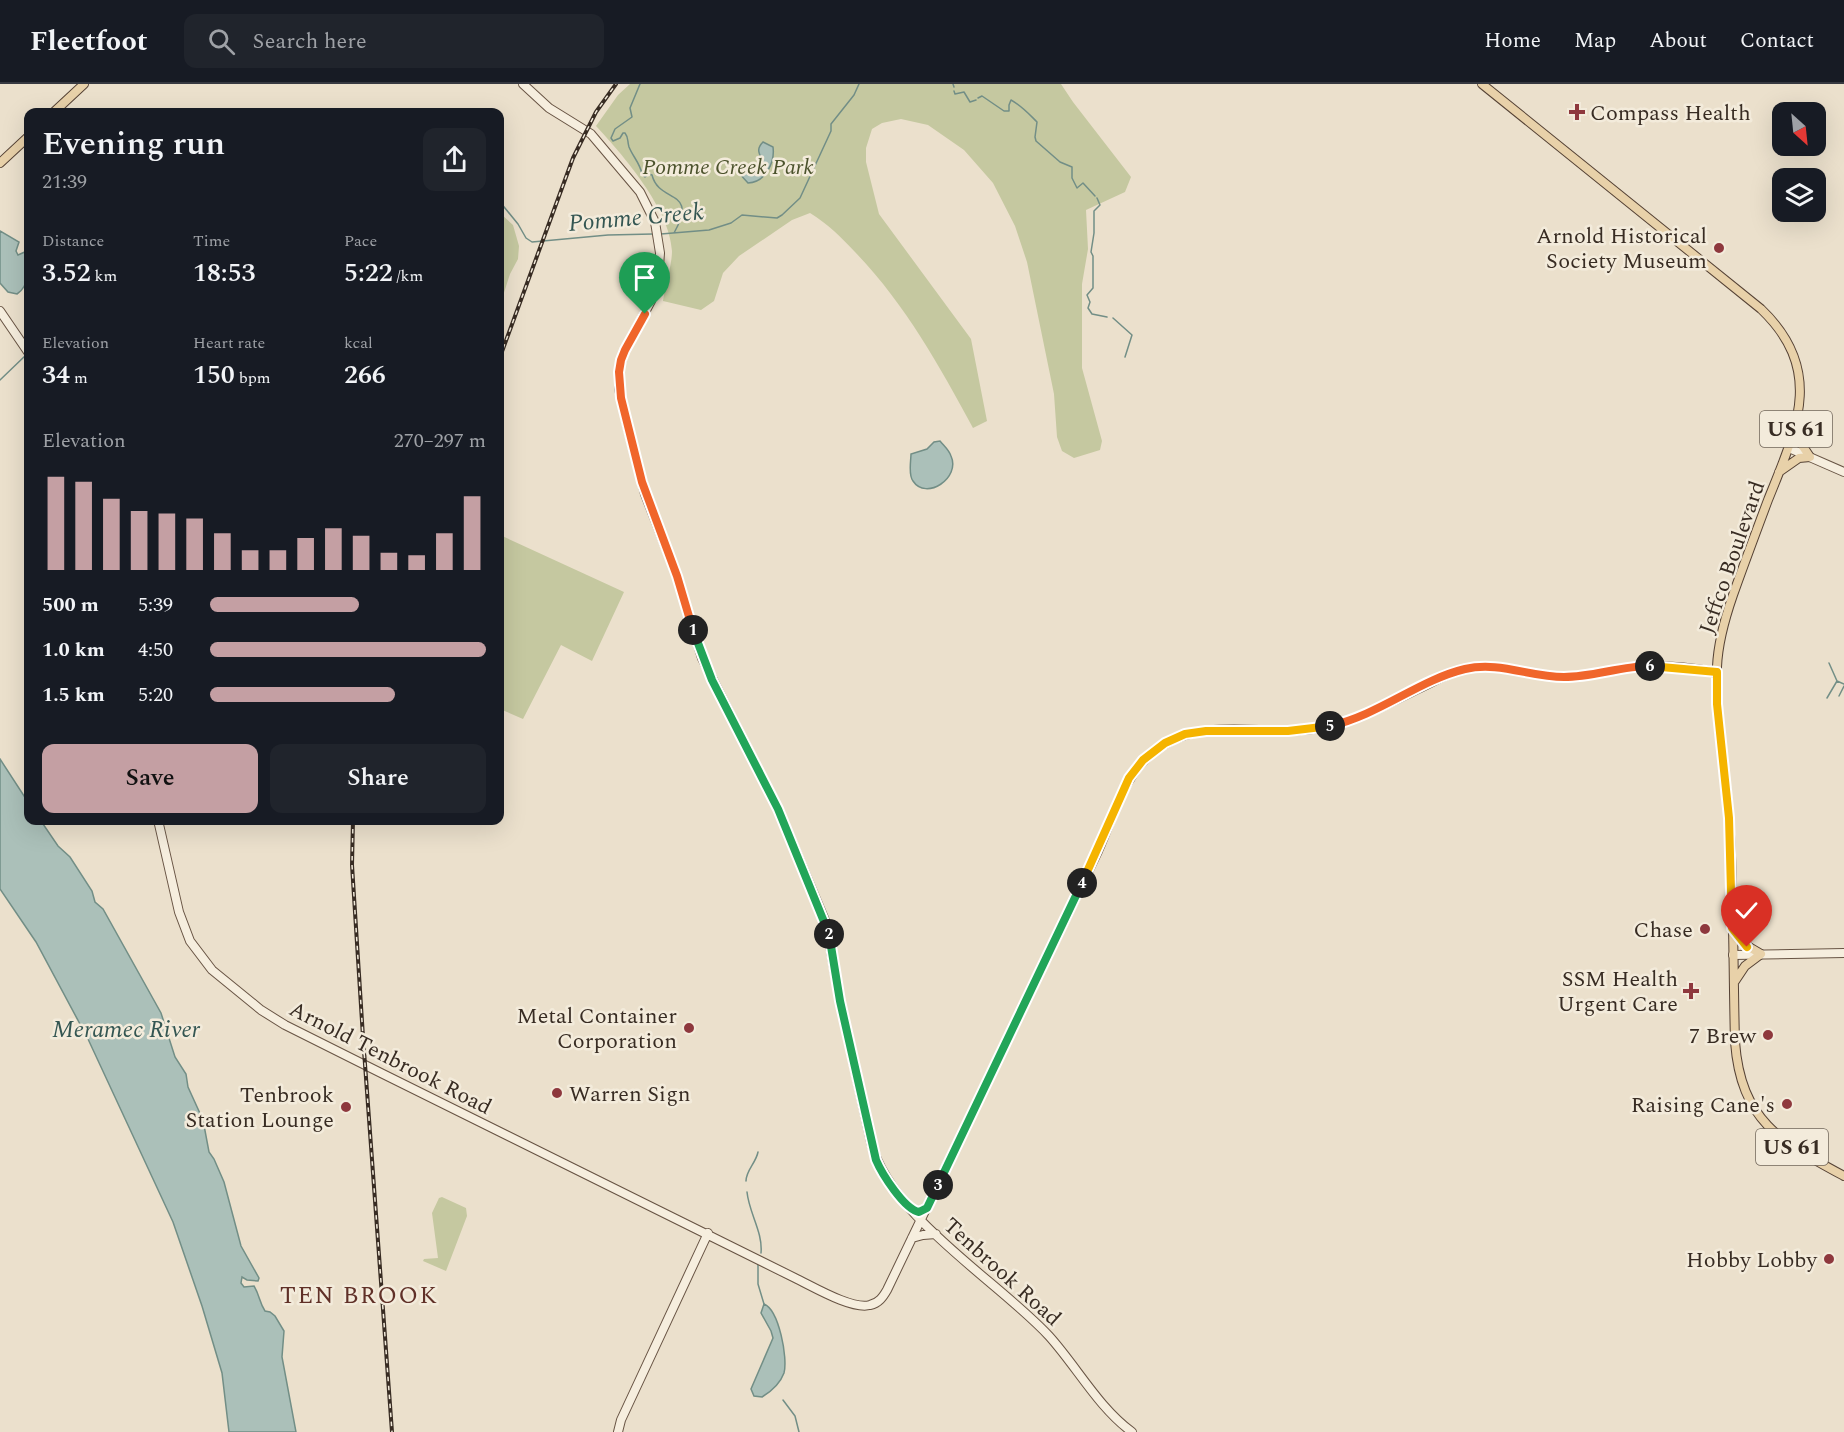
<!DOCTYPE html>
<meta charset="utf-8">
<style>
body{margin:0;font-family:Spectral,serif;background:#20242c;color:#f1f3f6;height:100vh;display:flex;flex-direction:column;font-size:22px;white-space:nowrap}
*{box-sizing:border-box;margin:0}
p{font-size:20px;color:#9ea1a6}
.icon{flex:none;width:33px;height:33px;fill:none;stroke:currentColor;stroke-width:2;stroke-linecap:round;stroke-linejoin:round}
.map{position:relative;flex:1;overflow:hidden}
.details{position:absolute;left:24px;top:24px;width:480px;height:717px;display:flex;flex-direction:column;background:#171b24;border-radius:12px;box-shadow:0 6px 24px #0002}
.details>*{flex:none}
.needle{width:39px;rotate:153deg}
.buttons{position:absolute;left:1772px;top:18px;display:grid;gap:12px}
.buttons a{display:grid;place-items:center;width:54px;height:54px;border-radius:12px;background:#171b24;box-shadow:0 6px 24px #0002;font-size:30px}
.pin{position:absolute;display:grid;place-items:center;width:51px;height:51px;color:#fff;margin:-62px -26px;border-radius:50% 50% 50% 0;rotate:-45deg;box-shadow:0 0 6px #0007}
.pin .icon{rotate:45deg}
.km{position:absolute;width:30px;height:30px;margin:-15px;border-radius:50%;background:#222;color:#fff;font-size:16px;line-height:30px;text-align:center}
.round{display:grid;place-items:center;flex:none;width:63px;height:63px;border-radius:12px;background:#20242c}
.headline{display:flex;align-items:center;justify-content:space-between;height:102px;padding:0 18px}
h1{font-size:33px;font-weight:600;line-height:45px}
.metrics{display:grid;grid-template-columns:repeat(3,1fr);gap:9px;height:102px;padding:6px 18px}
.metrics div{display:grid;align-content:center}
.metrics b{font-size:26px;font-weight:600}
.metrics small{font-size:16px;font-weight:400}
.metrics p{font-size:16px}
.chart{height:168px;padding:12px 18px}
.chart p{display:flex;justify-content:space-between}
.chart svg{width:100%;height:108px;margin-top:6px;stroke:#c49fa3;stroke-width:6}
.button{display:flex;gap:12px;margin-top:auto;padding:12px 18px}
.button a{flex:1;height:69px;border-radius:12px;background:#c49fa3;color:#111;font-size:24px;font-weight:600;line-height:69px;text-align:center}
.button a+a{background:#20242c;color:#f1f3f6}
ul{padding:0 18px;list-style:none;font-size:20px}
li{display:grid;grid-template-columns:96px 72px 1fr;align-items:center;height:45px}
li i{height:15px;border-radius:8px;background:#c49fa3}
header{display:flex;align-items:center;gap:36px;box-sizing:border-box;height:84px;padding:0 30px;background:#171b24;border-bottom:2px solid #363941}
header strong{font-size:28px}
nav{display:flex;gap:33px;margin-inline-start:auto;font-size:21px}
.search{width:420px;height:54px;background:#20242c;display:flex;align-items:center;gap:15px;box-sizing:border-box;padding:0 21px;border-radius:12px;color:#9ea1a6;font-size:22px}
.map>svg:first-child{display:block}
.green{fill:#c5c8a0}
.water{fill:#abc0b9;stroke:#728e86;stroke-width:1.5}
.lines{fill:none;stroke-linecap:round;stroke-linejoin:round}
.stream{stroke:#728e86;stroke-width:1.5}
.secondary-casing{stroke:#685444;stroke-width:10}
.primary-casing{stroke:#554235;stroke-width:10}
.secondary{stroke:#f6eede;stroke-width:8}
.primary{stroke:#e8d1a9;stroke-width:8}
.rail-casing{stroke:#382c23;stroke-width:4}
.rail{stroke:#f3ebdb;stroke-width:1.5;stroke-dasharray:4.5;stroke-linecap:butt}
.split-1-casing{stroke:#fff;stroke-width:12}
.split-2-casing{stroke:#fff;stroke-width:12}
.split-3-casing{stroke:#fff;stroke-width:12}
.split-4-casing{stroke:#fff;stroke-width:12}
.split-5-casing{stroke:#fff;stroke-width:12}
.split-6-casing{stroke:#fff;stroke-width:12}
.split-7-casing{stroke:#fff;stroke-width:12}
.split-1{stroke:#f0652b;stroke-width:8}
.split-2{stroke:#22a559;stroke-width:8}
.split-3{stroke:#22a559;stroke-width:8}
.split-4{stroke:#22a559;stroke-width:8}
.split-5{stroke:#f5b400;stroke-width:8}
.split-6{stroke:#f0652b;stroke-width:8}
.split-7{stroke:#f5b400;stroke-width:8}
.poi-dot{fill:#8e383d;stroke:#f3ebdb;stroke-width:2}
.labels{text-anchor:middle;stroke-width:5;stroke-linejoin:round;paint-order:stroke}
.shield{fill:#f3ebdb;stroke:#70655a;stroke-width:1.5}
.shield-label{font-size:21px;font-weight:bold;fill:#382c23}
.poi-label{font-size:22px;fill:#382c23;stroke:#f3ebdb;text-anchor:end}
.park-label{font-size:22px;font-style:italic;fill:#4b522c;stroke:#f3ebdb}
.street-label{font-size:22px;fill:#382c23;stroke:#f3ebdb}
.water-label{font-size:24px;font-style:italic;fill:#345652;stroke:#f3ebdb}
.neighbourhood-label{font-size:24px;letter-spacing:1.5px;fill:#603027;stroke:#f3ebdb}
</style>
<header>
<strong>Fleetfoot</strong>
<div class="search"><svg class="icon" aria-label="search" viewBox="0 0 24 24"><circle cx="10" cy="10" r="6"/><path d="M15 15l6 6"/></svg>Search here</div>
<nav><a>Home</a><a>Map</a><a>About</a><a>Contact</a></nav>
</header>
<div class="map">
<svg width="1844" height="1348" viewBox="0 0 1844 1348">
<rect width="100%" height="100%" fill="#ebe0cc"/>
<!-- green -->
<path class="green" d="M630 0H1061L1073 18 1131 93 1125 108 1086 126 1088 165 1082 200V284L1102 357 1100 366 1074 374 1062 367 1057 353 1054 310 1027 178 1015 142 993 99 964 66 928 41 901 35 882 39 872 45 866 64V78L879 130 971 255 987 337 973 344C939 281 905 220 855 168 841 153 828 140 810 129L792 136 739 172 723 189 714 217 701 226 663 217C665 202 672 181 672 167 670 125 623 71 596 42L618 11Z
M500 129 513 141 519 162 518 175 510 190 500 221Z
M500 451 624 508 592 577 561 561 523 635 500 625Z
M442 1113 466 1124 467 1132 446 1187 423 1177 424 1175 438 1174 432 1129 439 1114Z"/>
<!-- water -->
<path class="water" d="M763 58 773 63C775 78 766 98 748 99L738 88V84L741 83 746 86 759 81 762 76C759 69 756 65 763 58Z
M0 147 19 158 16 167 18 171 27 167 28 168C29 182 30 202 17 210L8 208 0 199Z
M940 357C944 362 949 366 951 372 961 394 926 417 913 397 908 391 911 377 911 370L927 365 934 358Z
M0 675 28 718V736L41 737 58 762 70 773 92 807 95 818 103 825 161 929 175 973 186 990 188 1003 203 1036 209 1068 214 1075 224 1098 241 1162 259 1194 258 1197 247 1196 242 1193 241 1199 244 1203 254 1202C260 1212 259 1218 265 1227L270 1228 275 1232 284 1247 282 1273 296 1348H229L222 1289 202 1222 173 1138 88 955 36 858 0 805Z
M764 1220C779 1226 788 1274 784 1289 780 1300 772 1307 762 1313L754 1312 751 1305 773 1254 771 1247 761 1229Z"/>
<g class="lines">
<!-- stream -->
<path class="stream" d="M640 0 630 24 632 33 615 45 611 54 613 57 620 54 623 49H625C629 54 627 57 629 63 633 73 640 79 642 90L645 93 649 90 652 91C659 120 699 104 674 149
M953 0 954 3
M954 7 955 10 964 8 970 18 976 16
M978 14 982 12 1004 27H1009V21L1011 16C1022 22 1028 29 1037 38L1035 53 1036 57 1060 78 1072 83V94L1077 104 1083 99 1095 112
M1097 114 1100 121 1094 127V149L1091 168 1093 172V204L1087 211 1090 218 1088 224 1092 230 1107 233
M500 118 518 140 526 154 532 158 608 151 653 150
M661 150 709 146 731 139 742 131 777 134 782 131 800 114 831 47V40L854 11 859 0
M1113 234 1132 251 1125 273
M0 296 26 271
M1829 579 1837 597 1844 600
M1839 612 1844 602
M1827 614 1837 597
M746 1097C746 1086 756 1079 758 1068
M747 1108C749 1129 763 1148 761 1169
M758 1180V1200L764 1220
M783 1316 795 1332 799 1348"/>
<!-- secondary casing -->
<g class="secondary-casing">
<path id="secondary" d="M523 0 549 24 591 50 640 108 655 138 660 169 658 195 651 217 625 266 619 284V305L627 340 645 410 677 492 702 574 778 725 826 839 840 917 871 1058C890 1133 997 1196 1049 1252 1077 1283 1098 1323 1132 1348
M0 227 28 268
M1789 364 1844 388
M158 736 179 828 190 857 212 886 261 926 285 941 381 989 795 1194C812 1202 852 1226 870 1221 879 1219 883 1213 887 1206L1098 767C1115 729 1125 684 1163 661 1207 633 1269 653 1319 644 1355 638 1387 620 1420 604 1433 598 1446 590 1461 586 1497 576 1528 593 1564 593 1588 593 1611 585 1635 583 1660 580 1693 584 1717 588
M1733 871 1844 869
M912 1154 923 1151 936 1150
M618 1348 621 1336 708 1149"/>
</g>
<!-- primary casing -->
<g class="primary-casing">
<path id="primary" d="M1482 0 1761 225C1826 287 1796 346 1768 416 1756 448 1744 480 1733 511 1725 534 1718 558 1717 583 1715 633 1725 683 1729 733 1734 808 1733 883 1735 958 1741 1037 1781 1058 1844 1092
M54 28 84 0
M0 79 28 53
M1779 388 1799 374 1810 373 1794 349
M1732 844 1744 860 1761 870 1745 882 1735 897"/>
</g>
<!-- secondary -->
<use href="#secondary" class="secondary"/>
<!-- primary -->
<use href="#primary" class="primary"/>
<!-- rail casing -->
<g class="rail-casing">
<path id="rail" d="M500 273 573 74 596 28 616 0
M353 736 352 781 363 953 392 1348"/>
</g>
<!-- rail -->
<use href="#rail" class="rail"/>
</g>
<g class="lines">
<!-- split-1 casing -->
<g class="split-1-casing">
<path id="split-1" d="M645 230 625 266 621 276 619 288 621 314 642 398 677 492 693 546"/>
</g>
<!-- split-2 casing -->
<g class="split-2-casing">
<path id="split-2" d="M693 546 712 596 778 725 829 850"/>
</g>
<!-- split-3 casing -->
<g class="split-3-casing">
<path id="split-3" d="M829 850 840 917 876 1076C882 1090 904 1125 919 1128L927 1124 938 1101"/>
</g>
<!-- split-4 casing -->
<g class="split-4-casing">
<path id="split-4" d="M938 1101 1082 799"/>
</g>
<!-- split-5 casing -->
<g class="split-5-casing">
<path id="split-5" d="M1082 799 1129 694 1143 676 1165 659 1185 650 1206 647H1288L1330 642"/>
</g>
<!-- split-6 casing -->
<g class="split-6-casing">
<path id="split-6" d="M1330 642C1379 631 1419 596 1465 585 1499 577 1530 593 1564 593 1593 593 1621 582 1650 582"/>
</g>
<!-- split-7 casing -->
<g class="split-7-casing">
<path id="split-7" d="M1650 582 1717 588V620L1729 734 1732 844 1747 863"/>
</g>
<!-- split-1 -->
<use href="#split-1" class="split-1"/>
<!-- split-2 -->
<use href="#split-2" class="split-2"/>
<!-- split-3 -->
<use href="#split-3" class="split-3"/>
<!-- split-4 -->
<use href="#split-4" class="split-4"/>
<!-- split-5 -->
<use href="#split-5" class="split-5"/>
<!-- split-6 -->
<use href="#split-6" class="split-6"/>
<!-- split-7 -->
<use href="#split-7" class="split-7"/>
</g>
<!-- markers -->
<g class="poi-dot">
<path d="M1574 19h6v6h6v6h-6v6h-6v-6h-6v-6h6z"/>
<circle cx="1719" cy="164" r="6"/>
<circle cx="1705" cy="845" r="6"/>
<path d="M1688 898h6v6h6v6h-6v6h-6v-6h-6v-6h6z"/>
<circle cx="689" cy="944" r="6"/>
<circle cx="1768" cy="951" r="6"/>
<circle cx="557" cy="1009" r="6"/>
<circle cx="1787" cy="1020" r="6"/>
<circle cx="346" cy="1023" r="6"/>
<circle cx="1829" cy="1175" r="6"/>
</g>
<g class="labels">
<!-- shield labels -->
<g class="shield">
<rect x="1760" y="327" width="72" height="36" rx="4.5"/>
<rect x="1756" y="1045" width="72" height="36" rx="4.5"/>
</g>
<g class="shield-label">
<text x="1796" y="352">US 61</text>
<text x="1792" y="1070">US 61</text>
</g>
<!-- poi labels -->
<g class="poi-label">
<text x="1590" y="36" text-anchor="start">Compass Health</text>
<text x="1707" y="159">Arnold Historical<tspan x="1707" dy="25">Society Museum</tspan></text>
<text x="1693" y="853">Chase</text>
<text x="1678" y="902">SSM Health<tspan x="1678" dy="25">Urgent Care</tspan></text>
<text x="677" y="939">Metal Container<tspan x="677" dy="25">Corporation</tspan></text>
<text x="1756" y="959">7 Brew</text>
<text x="569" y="1017" text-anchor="start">Warren Sign</text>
<text x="334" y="1018">Tenbrook<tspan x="334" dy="25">Station Lounge</tspan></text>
<text x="1775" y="1028">Raising Cane's</text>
<text x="1817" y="1183">Hobby Lobby</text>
</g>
<!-- park labels -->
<g class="park-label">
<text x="728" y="90">Pomme Creek Park</text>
</g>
<!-- street labels -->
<g class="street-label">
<text transform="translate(1731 473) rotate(-71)" y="8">Jeffco Boulevard</text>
<text transform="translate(391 973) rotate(27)" y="8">Arnold Tenbrook Road</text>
<text transform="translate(1003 1187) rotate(42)" y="8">Tenbrook Road</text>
</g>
<!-- water labels -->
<g class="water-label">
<text transform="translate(636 133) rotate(-5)" y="8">Pomme Creek</text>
<text x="126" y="953">Meramec River</text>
</g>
<!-- neighbourhood labels -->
<g class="neighbourhood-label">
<text x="359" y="1219">TEN BROOK</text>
</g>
</g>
</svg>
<div class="buttons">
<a><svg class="needle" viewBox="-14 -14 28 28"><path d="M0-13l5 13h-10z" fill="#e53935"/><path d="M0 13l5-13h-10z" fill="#9ea1a6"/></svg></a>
<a><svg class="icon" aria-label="layers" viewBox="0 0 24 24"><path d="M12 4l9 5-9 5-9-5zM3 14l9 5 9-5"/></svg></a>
</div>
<div class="pin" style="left:645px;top:230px;background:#1e9e55"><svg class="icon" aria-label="arrive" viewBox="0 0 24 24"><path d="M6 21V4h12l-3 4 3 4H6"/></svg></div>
<div class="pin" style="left:1747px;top:863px;background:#d93025"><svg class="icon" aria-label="check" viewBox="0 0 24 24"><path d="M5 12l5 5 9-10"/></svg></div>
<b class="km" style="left:693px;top:546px">1</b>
<b class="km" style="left:829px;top:850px">2</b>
<b class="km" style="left:938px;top:1101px">3</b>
<b class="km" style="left:1082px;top:799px">4</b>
<b class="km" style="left:1330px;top:642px">5</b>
<b class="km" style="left:1650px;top:582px">6</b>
<section class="details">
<div class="headline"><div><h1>Evening run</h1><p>21:39</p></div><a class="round"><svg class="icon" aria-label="share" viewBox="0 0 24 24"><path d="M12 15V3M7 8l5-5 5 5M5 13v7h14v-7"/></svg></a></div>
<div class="metrics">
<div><p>Distance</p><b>3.52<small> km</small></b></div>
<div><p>Time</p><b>18:53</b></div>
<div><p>Pace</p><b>5:22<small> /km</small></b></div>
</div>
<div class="metrics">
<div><p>Elevation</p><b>34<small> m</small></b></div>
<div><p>Heart rate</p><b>150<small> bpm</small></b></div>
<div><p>kcal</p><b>266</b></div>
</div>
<div class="chart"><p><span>Elevation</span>270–297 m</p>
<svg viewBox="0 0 160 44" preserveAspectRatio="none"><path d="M5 44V6M15 44V8M25 44V15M35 44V20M45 44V21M55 44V23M65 44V29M75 44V36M85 44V36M95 44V31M105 44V27M115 44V30M125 44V37M135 44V38M145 44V29M155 44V14"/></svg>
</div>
<ul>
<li><b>500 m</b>5:39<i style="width:54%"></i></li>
<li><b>1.0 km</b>4:50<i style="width:100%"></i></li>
<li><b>1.5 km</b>5:20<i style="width:67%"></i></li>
</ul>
<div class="button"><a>Save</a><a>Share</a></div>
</section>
</div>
